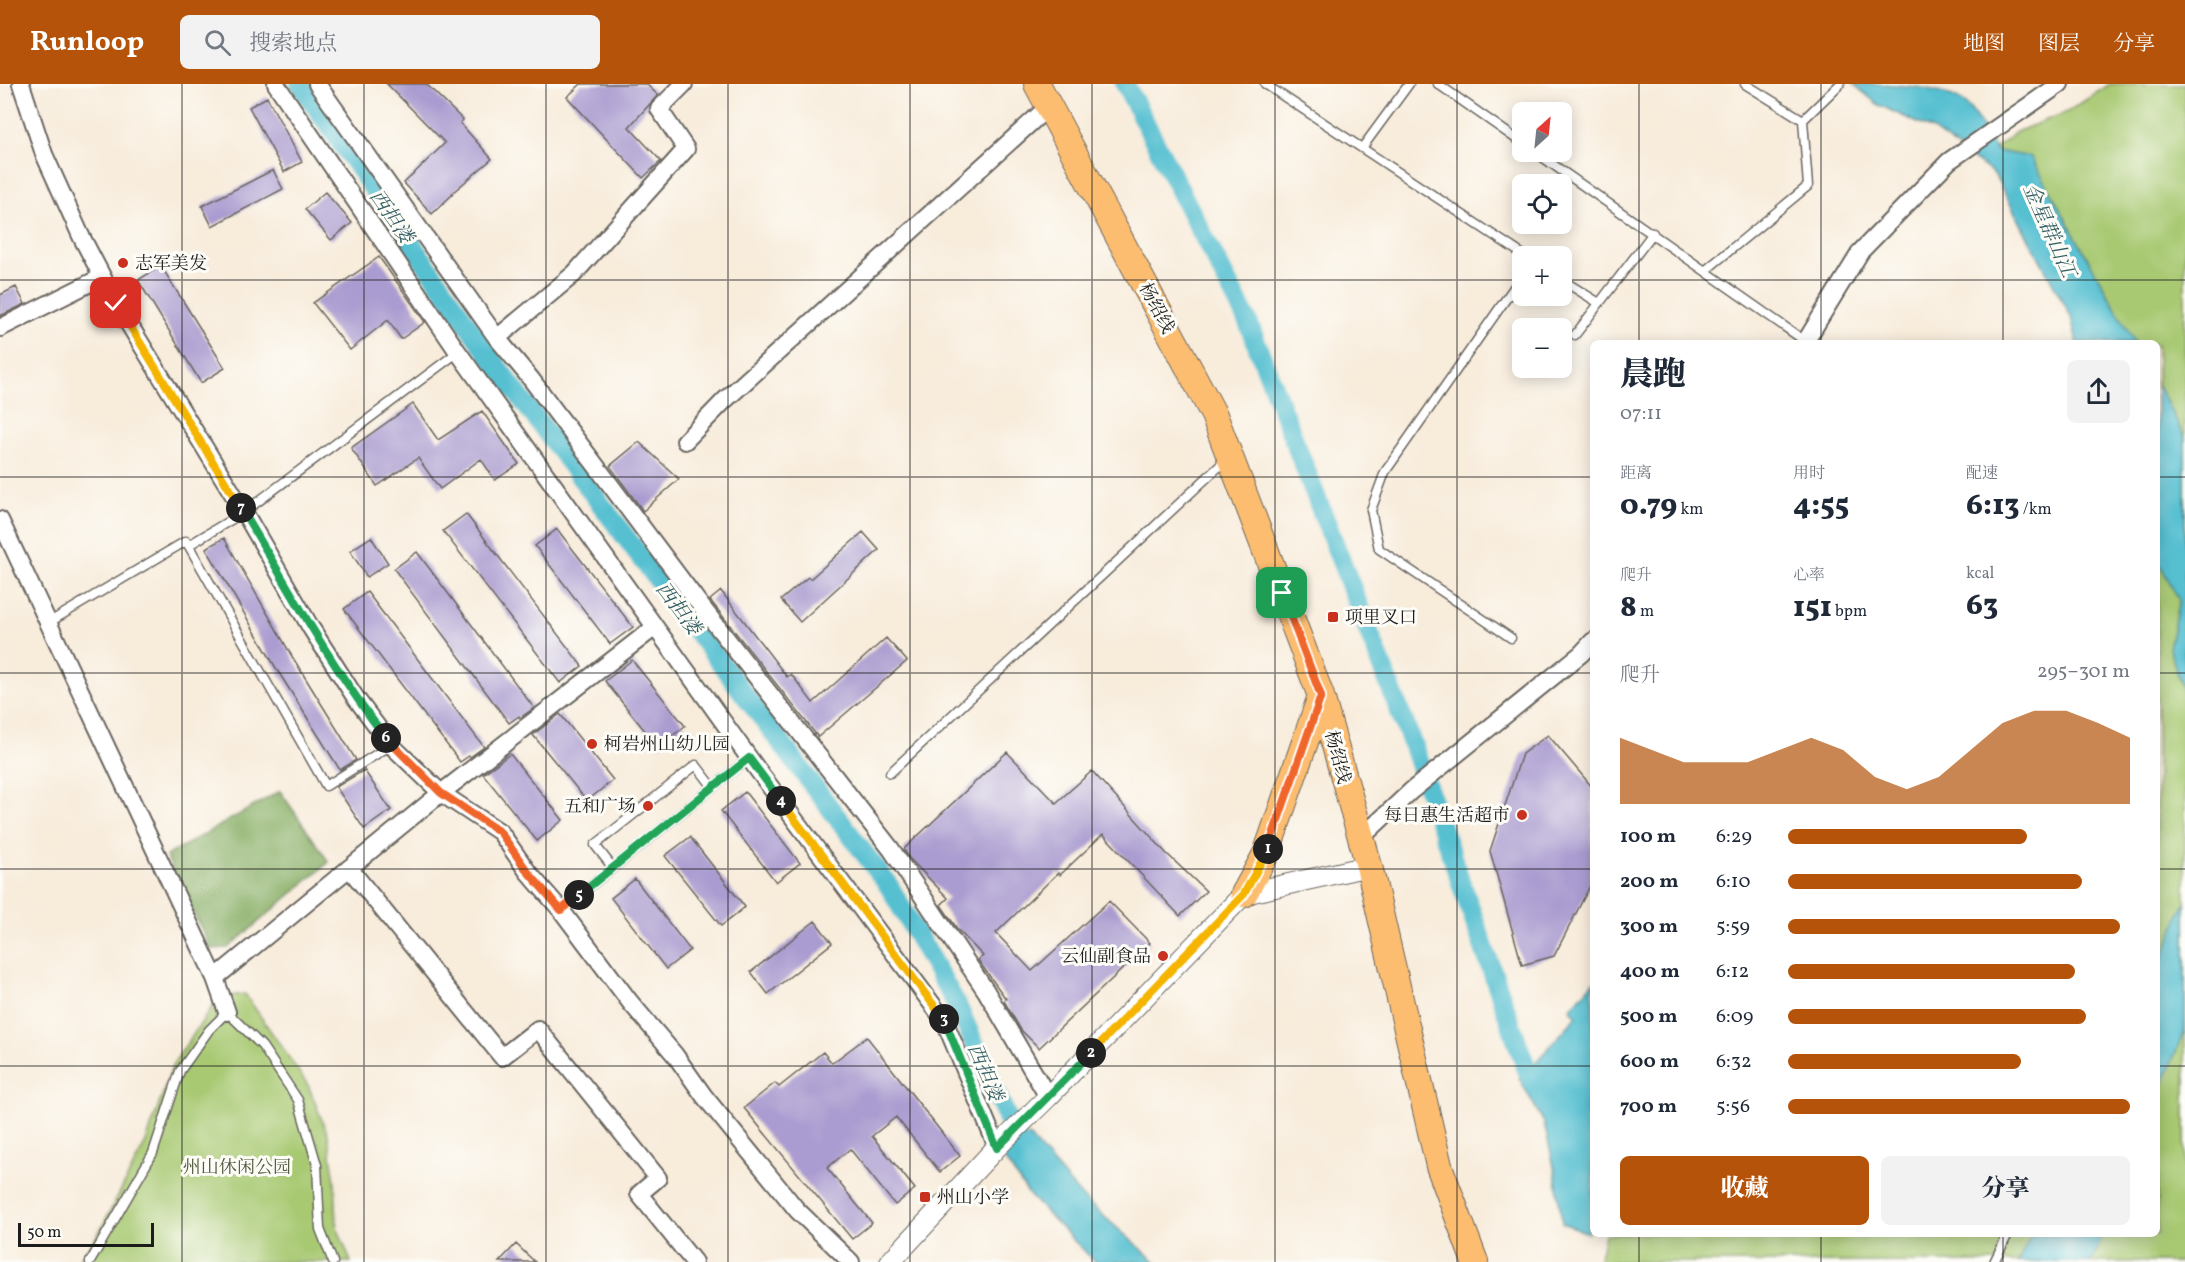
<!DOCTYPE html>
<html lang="zh">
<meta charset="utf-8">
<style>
body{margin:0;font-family:Vollkorn,"Noto Serif SC",serif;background:#f2f2f3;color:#1f2937;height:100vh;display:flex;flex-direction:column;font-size:22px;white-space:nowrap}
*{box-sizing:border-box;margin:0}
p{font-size:20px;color:#747a83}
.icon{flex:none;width:33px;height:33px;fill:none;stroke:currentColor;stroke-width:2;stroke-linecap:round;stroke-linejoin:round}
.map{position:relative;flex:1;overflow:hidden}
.drawer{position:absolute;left:1590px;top:256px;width:570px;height:897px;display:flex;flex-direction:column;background:#fff;border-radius:9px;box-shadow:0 3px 15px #0003}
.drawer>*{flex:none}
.needle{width:39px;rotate:27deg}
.buttons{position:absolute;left:1512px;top:18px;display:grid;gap:12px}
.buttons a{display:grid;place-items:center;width:60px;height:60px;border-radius:9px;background:#fff;box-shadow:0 3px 15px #0003;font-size:30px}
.scale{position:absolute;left:18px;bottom:15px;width:136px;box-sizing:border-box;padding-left:6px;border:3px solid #1c1c1c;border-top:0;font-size:16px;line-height:21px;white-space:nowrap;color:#1c1c1c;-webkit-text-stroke:4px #fdfcf7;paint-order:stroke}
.pin{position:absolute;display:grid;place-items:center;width:51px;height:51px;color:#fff;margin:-26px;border-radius:12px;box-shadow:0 3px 9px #0006}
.km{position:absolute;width:30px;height:30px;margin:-15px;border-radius:50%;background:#222;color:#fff;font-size:16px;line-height:30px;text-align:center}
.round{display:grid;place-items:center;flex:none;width:63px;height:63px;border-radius:9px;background:#f2f2f3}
.headline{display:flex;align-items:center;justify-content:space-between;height:102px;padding:0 30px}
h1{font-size:33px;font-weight:800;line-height:45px}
.figures{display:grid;grid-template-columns:repeat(3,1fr);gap:9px;height:102px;padding:6px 30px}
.figures div{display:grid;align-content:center}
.figures b{font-size:30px;font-weight:800}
.figures small{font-size:16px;font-weight:400}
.figures p{font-size:16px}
.chart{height:168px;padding:12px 30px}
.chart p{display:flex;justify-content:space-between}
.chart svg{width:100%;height:108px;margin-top:6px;fill:#b45309;opacity:.7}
.primary-button{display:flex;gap:12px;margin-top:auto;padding:12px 30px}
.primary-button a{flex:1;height:69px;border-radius:9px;background:#b45309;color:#fff;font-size:24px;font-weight:800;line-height:69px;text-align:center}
.primary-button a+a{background:#f2f2f3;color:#1f2937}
ul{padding:0 30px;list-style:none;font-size:20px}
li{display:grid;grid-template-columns:96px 72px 1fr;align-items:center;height:45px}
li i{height:15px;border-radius:8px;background:#b45309}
header{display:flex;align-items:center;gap:36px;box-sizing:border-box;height:84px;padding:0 30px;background:#b45309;color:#fff}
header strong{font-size:28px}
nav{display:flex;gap:33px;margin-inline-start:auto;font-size:21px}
.search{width:420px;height:54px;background:#f2f2f3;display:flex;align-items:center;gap:15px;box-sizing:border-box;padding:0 21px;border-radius:9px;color:#747a83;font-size:22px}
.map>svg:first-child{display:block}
.green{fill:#a8c972;stroke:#627247;stroke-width:1.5}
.forest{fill:#86ad64;stroke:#516440;stroke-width:1.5}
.water{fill:#56c0d1;stroke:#396e76;stroke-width:1.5}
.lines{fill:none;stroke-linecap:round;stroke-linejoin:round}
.canal{stroke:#56c0d1;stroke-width:20}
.building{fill:#aa9cd0}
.service-casing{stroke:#69655f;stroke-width:11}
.minor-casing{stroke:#69655f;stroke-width:20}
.tertiary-casing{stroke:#69655f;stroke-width:22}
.primary-casing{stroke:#69655f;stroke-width:28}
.service{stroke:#fff;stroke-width:8}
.minor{stroke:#fff;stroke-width:16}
.tertiary{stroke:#fff;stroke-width:20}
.primary{stroke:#fcbd6f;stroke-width:26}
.split-1-casing{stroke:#fff;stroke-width:12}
.split-2-casing{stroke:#fff;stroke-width:12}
.split-3-casing{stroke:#fff;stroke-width:12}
.split-4-casing{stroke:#fff;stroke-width:12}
.split-5-casing{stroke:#fff;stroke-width:12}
.split-6-casing{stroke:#fff;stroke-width:12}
.split-7-casing{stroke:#fff;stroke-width:12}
.split-8-casing{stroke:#fff;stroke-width:12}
.split-1{stroke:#f0652b;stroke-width:8}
.split-2{stroke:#f5b400;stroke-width:8}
.split-3{stroke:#22a559;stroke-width:8}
.split-4{stroke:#f5b400;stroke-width:8}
.split-5{stroke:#22a559;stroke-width:8}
.split-6{stroke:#f0652b;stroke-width:8}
.split-7{stroke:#22a559;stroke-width:8}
.split-8{stroke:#f5b400;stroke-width:8}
.grid{fill:none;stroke:#1c1c1c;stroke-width:1.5;stroke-opacity:0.55}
.poi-dot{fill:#c8321e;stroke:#fdfcf7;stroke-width:2}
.labels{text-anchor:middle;stroke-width:6;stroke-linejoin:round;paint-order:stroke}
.poi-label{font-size:18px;fill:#1c1c1c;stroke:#fdfcf7;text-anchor:start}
.street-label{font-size:18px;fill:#1c1c1c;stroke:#fdfcf7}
.park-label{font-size:18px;fill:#4d593a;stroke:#fdfcf7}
.water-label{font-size:20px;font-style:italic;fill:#335e64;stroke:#fdfcf7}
</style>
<header>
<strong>Runloop</strong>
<div class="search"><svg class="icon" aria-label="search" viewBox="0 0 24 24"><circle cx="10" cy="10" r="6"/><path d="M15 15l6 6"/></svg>搜索地点</div>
<nav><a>地图</a><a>图层</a><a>分享</a></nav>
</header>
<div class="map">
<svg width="2185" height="1178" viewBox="0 0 2185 1178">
<rect width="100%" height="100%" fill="#fdfcf7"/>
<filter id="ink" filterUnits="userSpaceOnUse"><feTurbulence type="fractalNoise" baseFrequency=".0167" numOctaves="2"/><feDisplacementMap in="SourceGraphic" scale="12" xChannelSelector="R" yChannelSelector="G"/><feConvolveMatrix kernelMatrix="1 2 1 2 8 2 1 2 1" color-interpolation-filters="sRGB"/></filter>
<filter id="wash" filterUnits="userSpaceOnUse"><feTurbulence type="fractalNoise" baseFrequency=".008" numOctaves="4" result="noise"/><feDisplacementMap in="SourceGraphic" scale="24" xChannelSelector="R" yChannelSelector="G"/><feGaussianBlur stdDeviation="1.35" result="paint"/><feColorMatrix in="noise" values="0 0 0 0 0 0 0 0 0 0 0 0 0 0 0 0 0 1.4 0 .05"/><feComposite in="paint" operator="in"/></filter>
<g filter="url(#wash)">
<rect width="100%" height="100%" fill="#f8ecdb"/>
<!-- green -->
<path class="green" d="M2110 0H2185V1178H1599L1605 1150H2157V260L2092 259 1992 67 2016 48 2067 28Z
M245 910 308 1001 328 1051 335 1097 337 1143 351 1178H77L97 1152 146 1058 173 980 219 913Z"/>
<!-- forest -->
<path class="forest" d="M280 707 329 778 228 864 211 865 166 772Z"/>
<!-- water -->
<path class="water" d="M1853 0C1886 0 1941 0 1966 20 1978 33 1987 52 1997 67L2031 73 2135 259H2077L2071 233 1994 90 1933 46 1879 21Z
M2157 300 2185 354V611L2169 565 2179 516 2157 475Z
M2185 818V945L2157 1015V887Z
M1593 898V1129L1588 1149 1562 1139 1555 1087 1544 1039 1519 994 1535 979 1577 932 1570 925Z
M1028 1051 1083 1114 1156 1178H1095L1030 1112 1001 1071Z
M2031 1151V1150L2103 1151 2092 1178H2018Z"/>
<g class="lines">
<!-- canal -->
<path class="canal" d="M300 0 498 284 889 802 957 921 1010 1040 1021 1070 1030 1081
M1125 0 1248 238 1409 651 1527 986"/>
</g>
<g id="blocks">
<!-- building -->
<path class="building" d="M387 0H426L463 36 460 39 492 75 452 109 453 110 432 130 404 99 445 59Z
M581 0H646L658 11 629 43 661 77 643 94 567 13Z
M267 13 302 78 284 88 249 23Z
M273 86 283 105 212 142 202 122Z
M325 108 352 139 331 156 305 125Z
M379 173 425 238 401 255 388 236 350 266 313 219Z
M161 182 225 284 201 299 138 196Z
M16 203 25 220 0 232V211Z
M413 320 438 356 482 327 519 380 495 396 481 375 440 405 418 374 377 402 351 364Z
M639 358 679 395 643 427 610 382Z
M466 430 582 582 560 599 443 447Z
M557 445 633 543 610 560 535 462Z
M863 448 879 466 800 538 781 516 808 493 810 495Z
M371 453 388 479 367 493 350 467Z
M224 454 293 574 356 676 340 686 276 584 206 464Z
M417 468 534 624 520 634 519 632 509 639 394 485Z
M721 507 787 593 791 590 813 619 886 554 907 577 818 653 710 516Z
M367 508 484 663 470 673 469 672 460 678 344 525Z
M632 576 685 642 658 663 605 597Z
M560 630 613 696 587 717 533 651Z
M1548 651 1593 704V796L1554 872 1522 881 1490 767 1522 670Z
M1007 668 1056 719 1092 687 1166 769 1206 807 1180 832 1103 750 1060 791 1058 789 996 849 1032 887 1109 817 1150 859 1039 964 1021 946 1004 917 1006 915 978 876 983 872 958 846 941 821 948 814 909 774 904 765Z
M510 670 563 736 537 757 483 690Z
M364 686 391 726 364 745 336 703Z
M745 708 800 779 776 798 721 727Z
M690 753 745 823 721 842 665 772Z
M635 795 690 866 666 885 611 814Z
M815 837 832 859 768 910 751 888Z
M867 953 960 1072 940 1088 896 1033 872 1052 915 1105 895 1121 850 1065 827 1084 872 1139 852 1155 744 1024 775 999 779 1003 823 968 832 979Z
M516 1160 535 1178H499Z"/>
</g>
</g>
<g filter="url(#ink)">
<use href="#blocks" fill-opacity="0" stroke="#69655f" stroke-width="1.5"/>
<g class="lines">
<!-- service casing -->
<g class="service-casing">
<path id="service" d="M1265 0 1525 172
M1438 0 1522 59
M1745 0 1803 36 1840 0
M1362 64 1409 0
M1535 68 1805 257
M1706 186 1808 102 1803 36
M1562 196 1599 219
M1575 251 1653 149
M189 461 244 428 458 268
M48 539 186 457 326 702 391 661
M1511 554 1379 465 1371 426 1385 388 1522 192
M890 689 1227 375
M613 784 595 761 696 681 713 703
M561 826 749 674
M90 1178 153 1069 180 987 209 946 227 928 262 962 298 1016 317 1081 320 1145 333 1178
M1994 1178 2008 1150"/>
</g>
<!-- minor casing -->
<g class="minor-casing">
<path id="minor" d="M21 0 44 70 81 152 116 219 244 428 311 544 355 613 391 661 441 709 500 748 528 788 561 826 630 918 675 971 704 1012 797 1126 851 1178
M276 0 458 268 757 685 944 936 997 1063
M317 0 497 254 531 295 698 518 891 765 986 907 1048 1013
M0 244 102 193
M497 254 574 190 686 65 659 25 684 0
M1804 260 1861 167 1949 77 2060 0
M685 357 725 316 1048 23
M0 436 215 894 227 928
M1361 754 1411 707 1581 570 1593 557
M349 784 502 973 538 945 658 1094 639 1110 694 1178
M215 894 441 709 655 543"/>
</g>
<!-- tertiary casing -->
<g class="tertiary-casing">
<path id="tertiary" d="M890 1178 997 1063 1048 1013 1244 810 1369 782"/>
</g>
<!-- primary casing -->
<g class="primary-casing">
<path id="primary" d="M1037 0 1214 331 1321 612 1369 782 1439 1082 1475 1178
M1244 810 1266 770 1321 612"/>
</g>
<!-- service -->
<use href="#service" class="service"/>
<!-- minor -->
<use href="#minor" class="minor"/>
<!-- tertiary -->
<use href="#tertiary" class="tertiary"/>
<!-- primary -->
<use href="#primary" class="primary"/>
</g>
</g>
<g class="lines" filter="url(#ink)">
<!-- split-1 casing -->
<g class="split-1-casing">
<path id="split-1" d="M1268 765 1321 612 1282 509"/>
</g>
<!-- split-2 casing -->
<g class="split-2-casing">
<path id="split-2" d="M1091 969 1244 810 1268 765"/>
</g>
<!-- split-3 casing -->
<g class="split-3-casing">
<path id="split-3" d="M944 935 997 1064 1091 969"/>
</g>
<!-- split-4 casing -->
<g class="split-4-casing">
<path id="split-4" d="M781 717 944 935"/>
</g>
<!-- split-5 casing -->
<g class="split-5-casing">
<path id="split-5" d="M579 811 749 674 781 717"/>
</g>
<!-- split-6 casing -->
<g class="split-6-casing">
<path id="split-6" d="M386 654 441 709 500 748 528 788 561 826 579 811"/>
</g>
<!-- split-7 casing -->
<g class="split-7-casing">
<path id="split-7" d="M241 424C288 502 330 581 386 654"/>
</g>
<!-- split-8 casing -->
<g class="split-8-casing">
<path id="split-8" d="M116 219 241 424"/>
</g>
<!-- split-1 -->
<use href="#split-1" class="split-1"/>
<!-- split-2 -->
<use href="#split-2" class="split-2"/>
<!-- split-3 -->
<use href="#split-3" class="split-3"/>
<!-- split-4 -->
<use href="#split-4" class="split-4"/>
<!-- split-5 -->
<use href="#split-5" class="split-5"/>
<!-- split-6 -->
<use href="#split-6" class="split-6"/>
<!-- split-7 -->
<use href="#split-7" class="split-7"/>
<!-- split-8 -->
<use href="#split-8" class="split-8"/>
</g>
<!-- grid -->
<path class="grid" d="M182 0V1178M364 0V1178M546 0V1178M728 0V1178M910 0V1178M1092 0V1178M1275 0V1178M1457 0V1178M1639 0V260M1821 0V260M2003 0V260M0 196H1522M1562 196H2185M0 393H1593M2157 393H2185M0 589H1593M2157 589H2185M0 785H1593M2157 785H2185M0 982H1593M2157 982H2185M1639 1150V1178M1821 1150V1178M2003 1150V1178"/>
<!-- markers -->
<g class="poi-dot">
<circle cx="123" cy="179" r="6"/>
<rect x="1327" y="527" width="12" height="12" rx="3"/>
<circle cx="592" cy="660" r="6"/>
<circle cx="648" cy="722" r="6"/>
<circle cx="1522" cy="731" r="6"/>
<circle cx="1163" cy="872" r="6"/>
<rect x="919" y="1107" width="12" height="12" rx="3"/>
</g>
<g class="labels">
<!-- poi labels -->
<g class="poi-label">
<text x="135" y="185">志军美发</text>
<text x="1345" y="539">项里叉口</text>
<text x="604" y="666">柯岩州山幼儿园</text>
<text x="636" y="728" text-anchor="end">五和广场</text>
<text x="1510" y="737" text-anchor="end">每日惠生活超市</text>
<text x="1151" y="878" text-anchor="end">云仙副食品</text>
<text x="937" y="1119">州山小学</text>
</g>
<!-- street labels -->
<g class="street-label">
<text transform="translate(1157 224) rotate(62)" y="6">杨绍线</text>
<text transform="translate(1338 673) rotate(75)" y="6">杨绍线</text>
</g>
<!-- park labels -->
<g class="park-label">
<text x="237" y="1089">州山休闲公园</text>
</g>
<!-- water labels -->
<g class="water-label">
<text transform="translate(392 132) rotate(55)" y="7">西担溇</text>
<text transform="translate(2050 146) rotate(66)" y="7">金星群山江</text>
<text transform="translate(679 524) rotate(53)" y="7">西担溇</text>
<text transform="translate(986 988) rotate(67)" y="7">西担溇</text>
</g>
</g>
</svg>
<div class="buttons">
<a><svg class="needle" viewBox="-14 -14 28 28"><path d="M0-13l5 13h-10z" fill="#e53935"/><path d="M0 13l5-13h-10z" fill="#747a83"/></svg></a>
<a><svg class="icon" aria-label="locate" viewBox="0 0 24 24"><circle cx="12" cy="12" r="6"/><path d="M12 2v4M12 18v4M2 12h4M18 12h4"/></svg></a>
<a>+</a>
<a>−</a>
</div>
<div class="scale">50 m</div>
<div class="pin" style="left:1282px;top:509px;background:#1e9e55"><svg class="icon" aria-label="arrive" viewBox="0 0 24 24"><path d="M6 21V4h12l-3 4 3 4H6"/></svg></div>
<div class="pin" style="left:116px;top:219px;background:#d93025"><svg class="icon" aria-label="check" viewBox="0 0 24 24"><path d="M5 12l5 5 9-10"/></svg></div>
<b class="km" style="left:1268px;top:765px">1</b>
<b class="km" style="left:1091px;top:969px">2</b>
<b class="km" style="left:944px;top:935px">3</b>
<b class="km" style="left:781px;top:717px">4</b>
<b class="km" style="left:579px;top:811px">5</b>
<b class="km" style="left:386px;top:654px">6</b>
<b class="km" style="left:241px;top:424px">7</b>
<section class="drawer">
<div class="headline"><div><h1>晨跑</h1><p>07:11</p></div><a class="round"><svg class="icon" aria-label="share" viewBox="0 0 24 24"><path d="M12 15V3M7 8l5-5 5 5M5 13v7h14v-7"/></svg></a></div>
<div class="figures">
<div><p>距离</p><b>0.79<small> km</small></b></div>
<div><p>用时</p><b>4:55</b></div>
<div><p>配速</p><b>6:13<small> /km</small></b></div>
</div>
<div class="figures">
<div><p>爬升</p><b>8<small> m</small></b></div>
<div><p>心率</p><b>151<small> bpm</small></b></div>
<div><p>kcal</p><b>63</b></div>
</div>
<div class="chart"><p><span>爬升</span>295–301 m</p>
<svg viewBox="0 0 160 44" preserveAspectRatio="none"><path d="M0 44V17L10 22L20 27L30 27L40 27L50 22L60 17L70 22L80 33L90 38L100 33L110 22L120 11L130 6L140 6L150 11L160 17V44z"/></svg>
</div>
<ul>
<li><b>100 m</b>6:29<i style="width:70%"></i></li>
<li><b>200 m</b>6:10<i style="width:86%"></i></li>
<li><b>300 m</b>5:59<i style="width:97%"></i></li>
<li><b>400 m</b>6:12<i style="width:84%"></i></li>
<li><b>500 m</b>6:09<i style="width:87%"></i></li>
<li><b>600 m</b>6:32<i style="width:68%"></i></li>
<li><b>700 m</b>5:56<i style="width:100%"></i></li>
</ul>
<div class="primary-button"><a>收藏</a><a>分享</a></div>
</section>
</div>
